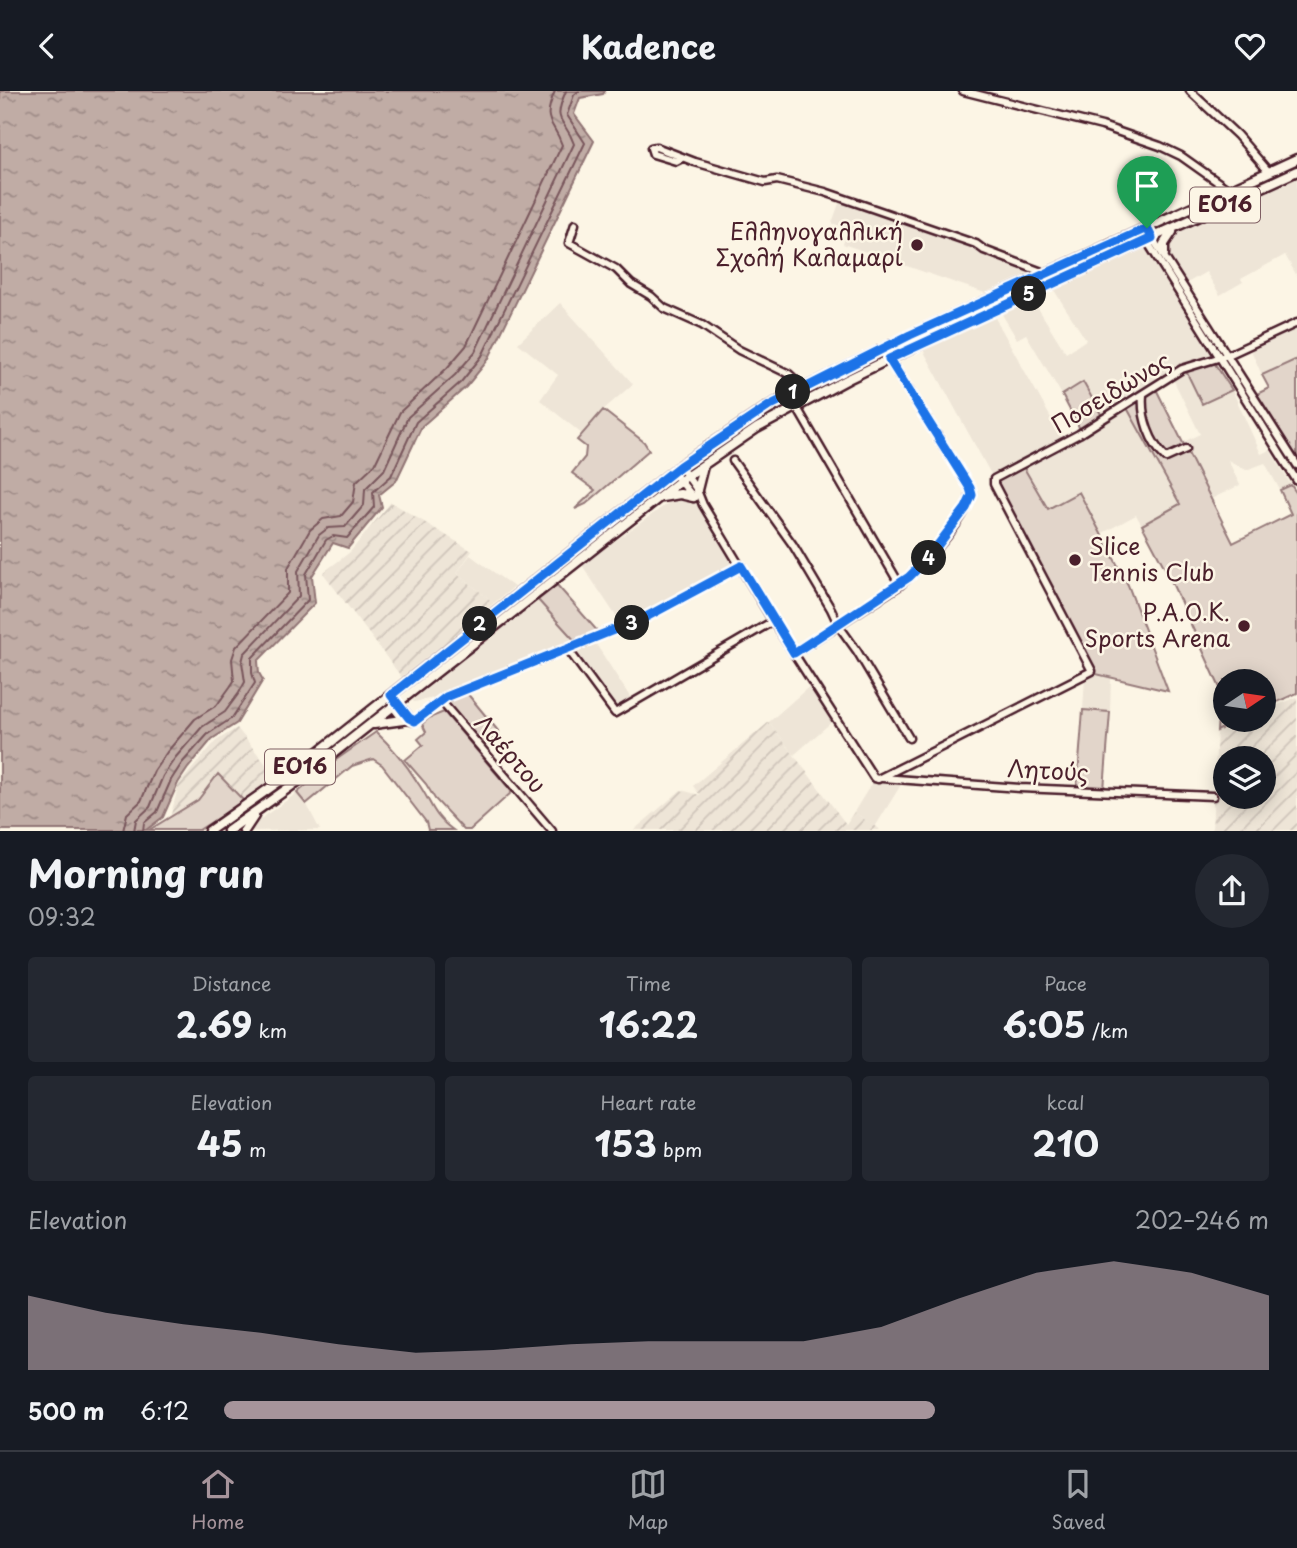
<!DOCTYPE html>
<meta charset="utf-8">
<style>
body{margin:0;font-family:"Playpen Sans",sans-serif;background:#242831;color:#f1f3f6;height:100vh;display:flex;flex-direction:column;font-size:26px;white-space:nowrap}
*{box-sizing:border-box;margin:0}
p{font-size:23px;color:#9ea1a6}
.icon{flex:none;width:38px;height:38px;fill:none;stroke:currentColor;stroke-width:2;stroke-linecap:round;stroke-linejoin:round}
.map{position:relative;height:740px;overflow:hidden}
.side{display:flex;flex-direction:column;background:#171b24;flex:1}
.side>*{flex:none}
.needle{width:46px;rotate:77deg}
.buttons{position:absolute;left:1213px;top:578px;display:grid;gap:14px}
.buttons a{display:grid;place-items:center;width:63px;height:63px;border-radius:50%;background:#171b24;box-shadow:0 4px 18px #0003;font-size:35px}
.pin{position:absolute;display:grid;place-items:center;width:60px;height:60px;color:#fff;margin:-72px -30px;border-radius:50% 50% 50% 0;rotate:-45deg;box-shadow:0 0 7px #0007}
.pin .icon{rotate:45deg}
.km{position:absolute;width:35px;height:35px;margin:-18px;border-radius:50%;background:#222;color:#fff;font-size:19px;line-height:35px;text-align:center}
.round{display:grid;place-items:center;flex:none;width:74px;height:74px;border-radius:37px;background:#242831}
.summary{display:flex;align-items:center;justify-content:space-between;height:119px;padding:0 28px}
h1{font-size:38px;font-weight:700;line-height:52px}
.metrics{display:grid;grid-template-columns:repeat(3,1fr);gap:10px;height:119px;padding:7px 28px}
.metrics div{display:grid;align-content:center;border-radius:7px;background:#242831;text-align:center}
.metrics b{font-size:35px;font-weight:700}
.metrics small{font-size:19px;font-weight:400}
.metrics p{font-size:19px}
.chart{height:196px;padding:14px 28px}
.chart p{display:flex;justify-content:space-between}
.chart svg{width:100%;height:126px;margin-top:7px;fill:#a6949b;opacity:.7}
ul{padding:0 28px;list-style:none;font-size:23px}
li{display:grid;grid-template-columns:112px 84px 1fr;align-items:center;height:52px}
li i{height:18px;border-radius:9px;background:#a6949b}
header{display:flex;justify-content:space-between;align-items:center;height:91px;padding:0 28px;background:#171b24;font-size:32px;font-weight:700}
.tab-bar{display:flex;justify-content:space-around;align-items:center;height:98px;border-top:2px solid #363941;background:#171b24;font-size:19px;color:#9ea1a6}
.tab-bar a{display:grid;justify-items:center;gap:4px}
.tab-bar .on{color:#a6949b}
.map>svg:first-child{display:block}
.built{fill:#eee5d7}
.industrial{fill:url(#industrial-furrows);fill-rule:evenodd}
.green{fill:#e2d5ca;stroke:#967a7a;stroke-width:2}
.water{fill:url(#water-ripples);stroke:#917474;stroke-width:2}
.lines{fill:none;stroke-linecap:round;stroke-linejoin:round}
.shore{stroke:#79575c;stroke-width:2}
.minor-casing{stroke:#4a1f2b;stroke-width:11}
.major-casing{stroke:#4a1f2b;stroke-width:13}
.minor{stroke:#fcf5e5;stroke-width:6}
.major{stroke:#fcf5e5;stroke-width:8}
.route-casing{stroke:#fff;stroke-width:14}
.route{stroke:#1a73e8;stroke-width:9}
.poi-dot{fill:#4a1f2b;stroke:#fcf5e5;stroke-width:2.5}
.labels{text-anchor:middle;stroke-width:5;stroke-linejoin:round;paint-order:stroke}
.shield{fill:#fcf5e5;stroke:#7f5f63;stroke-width:2}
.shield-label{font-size:21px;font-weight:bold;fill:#4a1f2b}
.poi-label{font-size:23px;fill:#4a1f2b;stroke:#fcf5e5;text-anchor:end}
.street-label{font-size:23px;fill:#4a1f2b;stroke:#fcf5e5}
</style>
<header><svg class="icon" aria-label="back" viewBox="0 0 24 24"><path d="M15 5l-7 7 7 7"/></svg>Kadence<svg class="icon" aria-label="heart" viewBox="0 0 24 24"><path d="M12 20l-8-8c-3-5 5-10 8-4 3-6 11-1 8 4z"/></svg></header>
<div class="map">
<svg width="1297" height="740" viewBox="0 0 1297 740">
<defs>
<pattern id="industrial-furrows" width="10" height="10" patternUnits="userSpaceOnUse" patternTransform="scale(1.75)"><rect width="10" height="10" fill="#eee5d7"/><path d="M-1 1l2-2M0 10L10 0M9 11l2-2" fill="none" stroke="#cec4b9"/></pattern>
<pattern id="water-ripples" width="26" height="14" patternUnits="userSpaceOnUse" patternTransform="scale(1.75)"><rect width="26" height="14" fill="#c0aca5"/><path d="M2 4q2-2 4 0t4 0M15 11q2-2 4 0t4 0" fill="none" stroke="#9e8b87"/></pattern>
</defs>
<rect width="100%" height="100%" fill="#fcf5e5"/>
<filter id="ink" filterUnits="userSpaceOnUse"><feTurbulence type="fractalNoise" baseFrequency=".0143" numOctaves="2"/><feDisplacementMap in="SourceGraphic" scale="14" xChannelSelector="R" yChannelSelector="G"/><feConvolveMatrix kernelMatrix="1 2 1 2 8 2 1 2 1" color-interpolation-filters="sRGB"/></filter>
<g filter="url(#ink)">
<!-- built -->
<path class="built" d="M1297 85V185L1285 164 1241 188 1243 191 1220 204 1206 181 1187 192 1165 159 1169 145Z
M842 104 990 155 1045 176 985 202 843 153 848 138 832 132Z
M1139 158 1148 159 1212 265 1181 276 1102 325 1083 291 1062 304 1026 243 1017 248 1000 220 1031 206 1066 262 1086 249 1052 196Z
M560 212 633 293 603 319 582 343 540 309 558 284 518 252Z
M993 223 1062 347 1021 369 1024 376 1126 315 1181 414 1142 434 1136 424 1101 443 1079 401 1048 418 993 387 922 257Z
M1297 234V268L1262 284 1250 257Z
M1186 280 1202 313 1232 299 1261 363 1270 359 1291 394 1280 399 1265 372 1246 379 1228 369 1240 394 1211 408 1183 351 1200 343 1172 286Z
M675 407 689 408 696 413 738 474 684 504 681 500 652 520 622 534 582 474Z
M470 464 514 496 494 512 457 482Z
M538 509 577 552 444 605 414 611 413 609Z
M594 550 632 609 613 622 564 562Z
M1096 583 1111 587 1110 621 1083 619 1085 586Z
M812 593 835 628 794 664 769 631Z
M873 690 902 692 875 736 854 721Z
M297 702 307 714 320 739 250 740 259 729Z"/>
<!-- industrial -->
<path class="industrial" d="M391 411 472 460 457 482 494 512 406 592 323 482 350 461Z
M1297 606V739L1212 740 1217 640 1244 628H1264V620ZM1225 667H1264V705H1225Z
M769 631 846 733 854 721 880 739H634L681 699 700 704 693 695Z
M237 637 276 686 244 710 218 683 198 709 170 727 179 693 216 650Z"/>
<!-- green -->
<path class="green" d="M1297 268V367L1257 303 1269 297 1262 284Z
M1213 270 1232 299 1202 313 1186 280Z
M1083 291 1102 325 1080 338 1062 304Z
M1155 296 1233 452 1291 423 1280 399 1291 394 1297 403V602L1264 617V590H1225V628H1240L1217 640 1220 597 1167 481 1142 434 1180 413 1126 315Z
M603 319 644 351 649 359 586 413 575 418 595 399 572 382 585 366 586 356 577 349Z
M1016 377H1024L1048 418 1079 401 1128 494 1168 600 1096 583 993 387Z
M557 494 600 543 577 552 538 509Z
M466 601 499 641 484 654 445 610Z
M1083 619 1110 621 1104 699 1077 697Z
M444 621 512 701 470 739H464L435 708 426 693 405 669 423 654 418 648 426 641 422 633 429 627Z
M376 641C392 656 407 674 418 692 432 712 432 724 453 739H428L426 731 382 674 373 668 352 675 306 713 297 702 333 671Z
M218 683 244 710 199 739H149L198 709Z"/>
<!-- water -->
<path class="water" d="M0 0H605L603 3 580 7 574 23 594 50 488 269 466 296 422 335 396 390 379 404 382 416 348 457 333 452 312 485 315 512 258 570 259 582 263 589 237 632 212 648 188 677 178 692 163 726 146 739H0Z"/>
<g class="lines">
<!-- shore -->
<path class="shore" d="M123 740 127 723 141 710 154 680 167 661 195 628 217 614 230 596 234 590 232 568 236 556 288 502V477L310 439 323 428 341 425 353 411 356 391 375 373 400 321 447 277 466 255 562 54C553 28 541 33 555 0
M134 740 136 729 150 716 163 685 175 667 202 636 225 621 239 602 245 591 242 571 244 563 299 505 298 480 319 444 328 437 345 436 364 414 365 398 384 379 408 326 455 284 475 261 574 53C565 26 551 34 566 0
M143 740 144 732 157 721 171 689 182 672 208 643 232 627 255 592 252 582V567L308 509 306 483 326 449 333 445 347 447 374 416 373 401 391 385 416 331 461 291 482 265 585 52 567 24 574 4 579 0"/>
<!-- minor casing -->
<g class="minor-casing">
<path id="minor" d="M963 0 1102 35 1160 55 1181 65 1229 99
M1190 0 1237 44 1269 81
M682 67 676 70 653 63 651 57 656 56 695 71 765 91 777 89 825 101 976 153 984 159 1047 183
M575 133 569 152 616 178 631 193 651 205 664 217 702 234 739 259 789 283 803 296
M1151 145 1297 374
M1145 147 1297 390
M889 268 970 397C977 420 918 479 900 494
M1143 304C1141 326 1150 352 1166 367L1186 358
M733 370 793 454 831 518 839 535 857 560 909 647
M680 375 697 399 703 414 773 530 874 687 878 688 1092 580 994 393V388L1079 343 1182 278 1228 264 1297 232
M673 381 694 407
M567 557 615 622 773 530
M794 562 900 494 796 315
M441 610 552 740
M397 611 412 630
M392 615 403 629 415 630 446 606 646 526 741 475
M882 687 1020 697 1213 705"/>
</g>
<!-- major casing -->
<g class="major-casing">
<path id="major" d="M1164 163V153L1172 141
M697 399 703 375
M662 406 680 403 693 406
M374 633 403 629
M209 740 301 675 680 375 769 315 910 245 1297 68
M228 740 298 690 680 390 757 337 848 288 937 245 1297 80
M244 740 254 725"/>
</g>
<!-- minor -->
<use href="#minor" class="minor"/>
<!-- major -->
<use href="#major" class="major"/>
</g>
</g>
<g class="lines" filter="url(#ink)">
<!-- route casing -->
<g class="route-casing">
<path id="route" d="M1147 137 1152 147 889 268 970 397 972 404 966 417 928 467 909 486 794 562 741 475 646 526 446 606 415 630 409 627 391 604 680 375 769 315 910 244Z"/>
</g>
<!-- route -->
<use href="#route" class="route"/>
</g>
<!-- markers -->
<g class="poi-dot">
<circle cx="917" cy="154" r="7"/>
<circle cx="1075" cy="469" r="7"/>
<circle cx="1244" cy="535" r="7"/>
</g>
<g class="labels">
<!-- shield labels -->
<g class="shield">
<rect x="1190" y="96.5" width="70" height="35" rx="5"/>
<rect x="265" y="658.5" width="70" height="35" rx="5"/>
</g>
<g class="shield-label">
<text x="1225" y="121">ΕΟ16</text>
<text x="300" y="683">ΕΟ16</text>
</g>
<!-- poi labels -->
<g class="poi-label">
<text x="903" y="149">Ελληνογαλλική<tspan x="903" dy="26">Σχολή Καλαμαρί</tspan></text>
<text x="1089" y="464" text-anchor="start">Slice<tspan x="1089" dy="26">Tennis Club</tspan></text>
<text x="1230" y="530">P.A.O.K.<tspan x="1230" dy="26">Sports Arena</tspan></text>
</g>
<!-- street labels -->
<g class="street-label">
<text transform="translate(1111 302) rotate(-31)" y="8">Ποσειδώνος</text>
<text transform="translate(510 663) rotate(49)" y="8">Λαέρτου</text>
<text transform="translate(1048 680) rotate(3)" y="8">Λητούς</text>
</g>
</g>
</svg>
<div class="buttons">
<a><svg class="needle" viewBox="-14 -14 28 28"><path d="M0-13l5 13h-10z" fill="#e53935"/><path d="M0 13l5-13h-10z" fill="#9ea1a6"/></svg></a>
<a><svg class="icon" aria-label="layers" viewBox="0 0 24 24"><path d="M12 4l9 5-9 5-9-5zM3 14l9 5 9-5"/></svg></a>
</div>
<div class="pin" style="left:1147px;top:137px;background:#1e9e55"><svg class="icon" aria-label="arrive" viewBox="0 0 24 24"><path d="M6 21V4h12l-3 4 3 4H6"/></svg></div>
<b class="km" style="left:793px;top:301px">1</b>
<b class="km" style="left:480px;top:533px">2</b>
<b class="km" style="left:632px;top:532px">3</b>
<b class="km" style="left:929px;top:467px">4</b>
<b class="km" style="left:1029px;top:203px">5</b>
</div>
<section class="side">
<div class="summary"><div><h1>Morning run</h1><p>09:32</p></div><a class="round"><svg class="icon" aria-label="share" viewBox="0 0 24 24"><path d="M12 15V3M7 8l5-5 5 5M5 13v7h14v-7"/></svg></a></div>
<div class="metrics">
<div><p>Distance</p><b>2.69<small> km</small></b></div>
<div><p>Time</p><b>16:22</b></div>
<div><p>Pace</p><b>6:05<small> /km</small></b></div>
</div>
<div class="metrics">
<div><p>Elevation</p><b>45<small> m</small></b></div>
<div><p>Heart rate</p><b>153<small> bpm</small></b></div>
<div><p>kcal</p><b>210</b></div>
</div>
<div class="chart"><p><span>Elevation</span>202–246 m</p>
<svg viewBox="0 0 160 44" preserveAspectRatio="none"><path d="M0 44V18L10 24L20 28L30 31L40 35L50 38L60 37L70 35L80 34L90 34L100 34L110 29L120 19L130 10L140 6L150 10L160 18V44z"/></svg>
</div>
<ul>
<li><b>500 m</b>6:12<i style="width:68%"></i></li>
</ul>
</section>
<nav class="tab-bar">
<a class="on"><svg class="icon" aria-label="home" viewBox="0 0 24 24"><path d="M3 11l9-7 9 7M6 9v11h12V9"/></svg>Home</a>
<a><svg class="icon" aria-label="map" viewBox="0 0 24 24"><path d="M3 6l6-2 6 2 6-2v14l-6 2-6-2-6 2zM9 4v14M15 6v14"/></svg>Map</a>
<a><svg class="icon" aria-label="saved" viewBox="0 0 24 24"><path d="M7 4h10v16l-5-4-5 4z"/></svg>Saved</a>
</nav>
